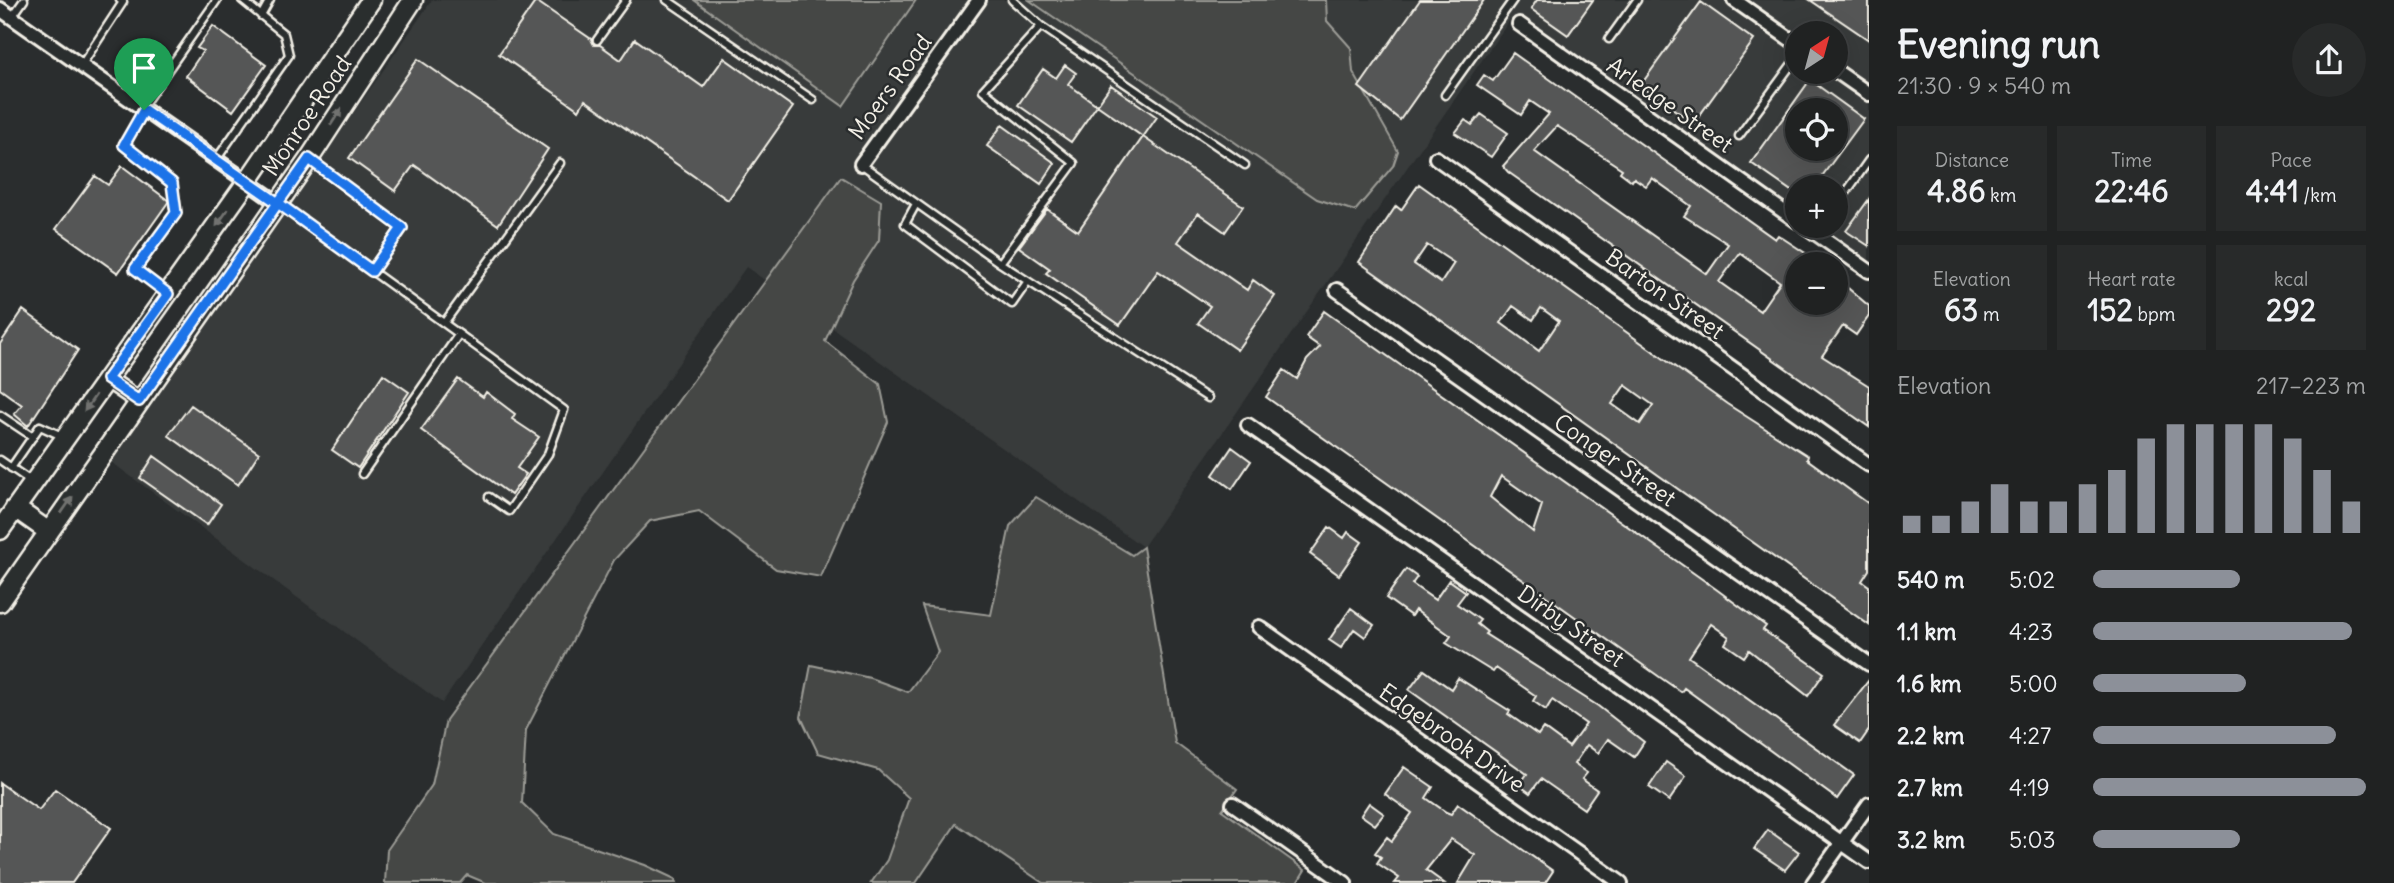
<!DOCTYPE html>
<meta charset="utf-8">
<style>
body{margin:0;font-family:Delius,sans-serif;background:#282a2a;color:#f1f3f6;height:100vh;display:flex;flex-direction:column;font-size:26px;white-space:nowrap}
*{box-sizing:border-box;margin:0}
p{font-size:23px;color:#a2a4a5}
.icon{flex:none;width:38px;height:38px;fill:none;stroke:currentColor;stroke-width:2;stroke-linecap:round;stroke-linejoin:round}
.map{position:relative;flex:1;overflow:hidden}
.drawer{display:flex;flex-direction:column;background:#202222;width:525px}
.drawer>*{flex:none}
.needle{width:46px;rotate:36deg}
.controls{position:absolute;left:1785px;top:21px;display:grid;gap:14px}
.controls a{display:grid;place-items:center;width:63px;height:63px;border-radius:50%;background:#202222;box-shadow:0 7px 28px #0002,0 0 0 2px #3d3f40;font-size:35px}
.pin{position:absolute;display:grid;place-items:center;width:60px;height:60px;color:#fff;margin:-72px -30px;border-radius:50% 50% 50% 0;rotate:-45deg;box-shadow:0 0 7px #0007}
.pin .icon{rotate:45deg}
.round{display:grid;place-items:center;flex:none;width:74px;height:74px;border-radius:37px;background:#282a2a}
.head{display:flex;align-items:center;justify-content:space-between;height:119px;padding:0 28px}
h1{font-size:38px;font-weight:700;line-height:52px}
.stats{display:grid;grid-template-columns:repeat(3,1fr);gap:10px;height:119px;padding:7px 28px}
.stats div{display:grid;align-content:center;border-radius:0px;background:#282a2a;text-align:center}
.stats b{font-size:30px;font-weight:700}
.stats small{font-size:19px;font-weight:400}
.stats p{font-size:19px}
.chart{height:196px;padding:14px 28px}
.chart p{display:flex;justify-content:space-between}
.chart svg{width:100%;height:126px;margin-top:7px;stroke:#8c9099;stroke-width:6}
ul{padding:0 28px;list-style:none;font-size:23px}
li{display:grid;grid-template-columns:112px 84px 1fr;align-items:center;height:52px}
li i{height:18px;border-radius:9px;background:#8c9099}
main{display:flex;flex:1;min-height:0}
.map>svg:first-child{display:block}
.built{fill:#373a3a;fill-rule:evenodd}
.green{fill:#444645;stroke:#9c9c96;stroke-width:2}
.building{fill:#555756;stroke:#f4f1e8;stroke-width:2;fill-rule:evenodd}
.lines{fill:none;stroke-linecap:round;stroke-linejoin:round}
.service-casing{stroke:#f4f1e8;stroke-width:11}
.minor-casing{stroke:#f4f1e8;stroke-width:18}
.tertiary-casing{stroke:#f4f1e8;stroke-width:21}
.secondary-casing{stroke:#f4f1e8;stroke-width:23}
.service{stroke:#2a2d2e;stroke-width:6}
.minor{stroke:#2a2d2e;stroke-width:12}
.tertiary{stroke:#2a2d2e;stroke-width:16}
.secondary{stroke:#2a2d2e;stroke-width:18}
.oneway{fill:#71726f}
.route-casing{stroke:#fff;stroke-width:14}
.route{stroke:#1a73e8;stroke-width:9}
.labels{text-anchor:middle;stroke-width:5;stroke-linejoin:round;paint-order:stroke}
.street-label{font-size:23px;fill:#f4f1e8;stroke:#2a2d2e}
</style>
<main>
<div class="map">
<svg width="1869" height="883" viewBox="0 0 1869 883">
<rect width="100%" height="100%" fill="#2a2d2e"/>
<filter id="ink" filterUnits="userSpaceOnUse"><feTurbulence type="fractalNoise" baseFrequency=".0143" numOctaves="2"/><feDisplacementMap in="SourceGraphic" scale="14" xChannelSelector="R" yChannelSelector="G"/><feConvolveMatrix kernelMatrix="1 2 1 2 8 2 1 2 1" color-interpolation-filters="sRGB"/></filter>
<g filter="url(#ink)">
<!-- built -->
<path class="built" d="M432 0H1869V267L1810 226H1836V187H1797V217L1512 17 1143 547 746 267 442 703 111 462ZM1797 33H1836V72H1797ZM1797 110H1836V149H1797Z"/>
<!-- green -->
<path class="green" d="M694 0H916L843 106Z
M1029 0H1326L1327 21 1351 48 1353 72 1398 151 1393 166 1355 211 1317 199Z
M841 177 881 201 879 240 853 280 825 341 880 384 888 422 821 577 776 569 699 511 650 521 614 560 526 730 522 803 554 834 645 865 675 879 676 883H486L467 875 460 883H385L387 850 432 785 446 720Z
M1036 497 1132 555 1143 547 1175 743 1237 789 1222 810 1305 870 1297 883H1043L956 824 916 883H871L887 860 909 798 878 770 818 753 801 717 811 665 870 678 908 692 938 652 922 606 991 615 1010 526Z"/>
<!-- building -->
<path class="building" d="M1420 0H1484L1400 120 1359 87Z
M1537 0H1593L1568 35 1531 9Z
M1810 0H1869V40Z
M536 1 591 39 594 45H600L621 60 635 39 703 87 724 58 793 107 728 200 585 100 579 110 499 54Z
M1701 2 1754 40 1694 123 1640 86Z
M213 26 266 65 233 111 186 76 203 51 197 48Z
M1513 53 1775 239 1778 235 1822 264H1797V303H1836V278L1869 306V316L1856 335 1843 326 1822 356 1869 386V427L1508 172 1503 166 1549 114 1530 101 1521 115 1477 85 1484 75 1493 81ZM1557 126 1622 169 1620 172 1632 181 1634 178 1646 186 1652 178 1691 206 1684 216 1728 244 1707 274 1534 151ZM1740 253 1780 282 1760 311 1719 282Z
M418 59 548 149 498 225 414 165 395 191 349 158Z
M1065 65 1076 73 1068 84 1097 105 1071 142 1018 105 1043 69 1056 78Z
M1810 80 1864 119 1814 187H1797V195L1751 163ZM1797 110H1836V149H1797Z
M1111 85 1157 117 1143 137 1097 105Z
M1481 114 1508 133 1491 157 1455 133 1465 120 1472 125Z
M1002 125 1055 163 1041 184 987 146Z
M1143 137 1243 206 1225 232 1198 213 1178 242 1247 290 1253 280 1275 296 1237 350 1198 323 1210 306 1158 271 1120 325 1046 273 1050 269 1019 247 1047 209 1078 231Z
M122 166 169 201 118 273 56 229 95 176 108 185Z
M1419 184 1727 404 1808 456 1807 459 1869 504V570L1862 581 1869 586V625L1359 262 1396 206 1401 210ZM1427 245 1454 263 1441 283 1414 264ZM1513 306 1533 320 1541 308 1559 321 1539 351 1501 323ZM1625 385 1653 405 1640 424 1612 404Z
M1869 199V246L1846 231Z
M23 310 78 350 28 426 14 414 22 405 0 389V344Z
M1324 311 1716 589 1766 626 1763 630 1824 673 1808 696 1749 650 1744 657 1725 644 1729 637 1711 624 1689 657 1854 775 1837 799 1684 688 1681 692 1661 678 1266 397 1284 370 1297 379 1307 360 1320 347 1306 337ZM1501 476 1542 505 1533 532 1490 497Z
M383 374 409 392 358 468 332 450Z
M458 379 483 397 486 392 515 414 512 419 539 437 517 468 526 474 511 495 421 430Z
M191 405 259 453 238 485 168 435Z
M1232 447 1251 461 1232 489 1213 475Z
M154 456 221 504 207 525 140 478Z
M1329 527 1344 538 1348 532 1362 542 1339 575 1310 554Z
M1406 569 1417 577 1412 584 1435 600 1449 580 1466 592 1457 604 1480 620 1477 624 1487 632 1485 634 1598 706 1644 742 1634 757 1608 739 1598 753 1587 745 1574 764 1587 773 1582 779 1597 790 1584 809 1541 779 1530 793 1519 785 1527 774 1409 690 1424 670 1451 689 1458 678 1510 711 1508 714 1538 735 1543 728 1569 747 1586 724 1552 700 1546 710 1533 701 1536 696 1496 668 1493 672 1446 643 1451 636 1415 610 1411 616 1386 598Z
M1351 608 1374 625 1365 637 1354 629 1341 648 1329 640Z
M1869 680V730L1860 743 1834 725Z
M1666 762 1686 776 1669 801 1649 787Z
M1404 767 1433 787 1426 798 1446 812 1451 814 1458 804 1553 871 1545 883H1458L1475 855 1451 839 1426 870 1444 883H1395L1399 878 1377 863 1381 857 1375 853 1387 837 1392 841 1412 813 1385 794Z
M0 783 39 810 55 789 111 828 72 883H0Z
M1369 803 1384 814 1375 825 1361 815Z
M1768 830 1799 852 1785 870 1754 849Z"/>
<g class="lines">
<!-- service casing -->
<g class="service-casing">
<path id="service" d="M667 0 813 100
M1012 0 1041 26 1245 165
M261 16 270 0
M12 17 24 0
M1609 39 1637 0
M597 40 626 0
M81 66 123 2 120 0
M1445 95 1513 0
M142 107 217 0
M144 110 124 145 172 183 176 213 135 269 165 292
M1739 136 1797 57
M216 160 289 55 284 34 242 0
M311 161 402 228 372 271
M861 164 1000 263 1208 398
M279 204 564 410 548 454 509 511 489 497
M916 204 905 224 1012 304 1028 281
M1838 204 1869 160
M1000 263 1074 163 983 90 1041 26
M444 323 560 163
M0 415 33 437
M0 460 32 482
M11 468 40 426 64 437
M362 474 459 334"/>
</g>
<!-- minor casing -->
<g class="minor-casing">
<path id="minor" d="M1734 0 1797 44
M0 9 278 203
M1519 24 1797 221
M1836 71 1869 94
M1436 158 1869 465
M861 164 979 0
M1805 226 1869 271
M1337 290 1869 664
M1248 425 1869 862
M1259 627 1621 883
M1233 804 1345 883
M1813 883 1869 804"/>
</g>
<!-- tertiary casing -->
<g class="tertiary-casing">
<path id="tertiary" d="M107 379 139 401"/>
</g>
<!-- secondary casing -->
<g class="secondary-casing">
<path id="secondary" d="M15 508 49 532
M0 530 247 182 371 0
M0 602 309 159 413 0"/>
</g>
<!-- service -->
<use href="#service" class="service"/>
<!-- minor -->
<use href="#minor" class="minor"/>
<!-- tertiary -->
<use href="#tertiary" class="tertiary"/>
<!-- secondary -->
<use href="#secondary" class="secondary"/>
</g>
<!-- one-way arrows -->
<defs><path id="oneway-solid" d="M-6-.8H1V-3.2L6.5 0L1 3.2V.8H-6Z" transform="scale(1.75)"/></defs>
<g class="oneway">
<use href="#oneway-solid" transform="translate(336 117) rotate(-57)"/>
<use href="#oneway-solid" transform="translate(222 218) rotate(125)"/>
<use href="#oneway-solid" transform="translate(90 403) rotate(125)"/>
<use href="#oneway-solid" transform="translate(67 505) rotate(-55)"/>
</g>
</g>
<g class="lines" filter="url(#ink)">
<!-- route casing -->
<g class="route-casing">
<path id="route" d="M144 110 124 145 172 183 176 213 135 269 168 294 107 379 139 401 278 203 372 271 402 228 309 159 278 203 144 110"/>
</g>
<!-- route -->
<use href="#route" class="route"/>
</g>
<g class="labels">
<!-- street labels -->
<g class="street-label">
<text transform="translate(890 87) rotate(-54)" y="8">Moers Road</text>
<text transform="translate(1670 105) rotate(35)" y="8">Arledge Street</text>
<text transform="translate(307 116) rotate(-56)" y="8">Monroe Road</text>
<text transform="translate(1665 294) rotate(35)" y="8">Barton Street</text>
<text transform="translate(1615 460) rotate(35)" y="8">Conger Street</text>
<text transform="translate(1571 626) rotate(35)" y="8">Dirby Street</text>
<text transform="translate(1452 738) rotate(35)" y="8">Edgebrook Drive</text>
</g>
</g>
</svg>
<div class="controls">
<a><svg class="needle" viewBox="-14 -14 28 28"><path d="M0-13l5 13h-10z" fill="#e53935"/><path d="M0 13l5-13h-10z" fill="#a2a4a5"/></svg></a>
<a><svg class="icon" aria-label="locate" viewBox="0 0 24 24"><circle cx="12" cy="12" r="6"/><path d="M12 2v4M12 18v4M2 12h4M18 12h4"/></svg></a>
<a>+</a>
<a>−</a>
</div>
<div class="pin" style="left:144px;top:110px;background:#1e9e55"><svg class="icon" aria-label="arrive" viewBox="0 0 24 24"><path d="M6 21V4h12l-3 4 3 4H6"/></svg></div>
</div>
<section class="drawer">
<div class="head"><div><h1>Evening run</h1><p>21:30 · 9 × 540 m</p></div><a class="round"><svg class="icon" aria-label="share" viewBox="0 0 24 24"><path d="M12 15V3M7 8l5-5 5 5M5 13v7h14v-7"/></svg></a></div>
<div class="stats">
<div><p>Distance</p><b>4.86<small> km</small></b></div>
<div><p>Time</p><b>22:46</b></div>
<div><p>Pace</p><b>4:41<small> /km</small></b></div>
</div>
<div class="stats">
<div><p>Elevation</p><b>63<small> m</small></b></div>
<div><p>Heart rate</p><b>152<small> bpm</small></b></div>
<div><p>kcal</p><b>292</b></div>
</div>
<div class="chart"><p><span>Elevation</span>217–223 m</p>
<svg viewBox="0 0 160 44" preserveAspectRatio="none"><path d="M5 44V38M15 44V38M25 44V33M35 44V27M45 44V33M55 44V33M65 44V27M75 44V22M85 44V11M95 44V6M105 44V6M115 44V6M125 44V6M135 44V11M145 44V22M155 44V33"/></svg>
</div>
<ul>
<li><b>540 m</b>5:02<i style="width:54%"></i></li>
<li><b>1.1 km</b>4:23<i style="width:95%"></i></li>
<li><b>1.6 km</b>5:00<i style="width:56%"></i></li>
<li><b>2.2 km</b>4:27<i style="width:89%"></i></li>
<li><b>2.7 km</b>4:19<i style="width:100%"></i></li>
<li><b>3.2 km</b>5:03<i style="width:54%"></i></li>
</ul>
</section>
</main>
